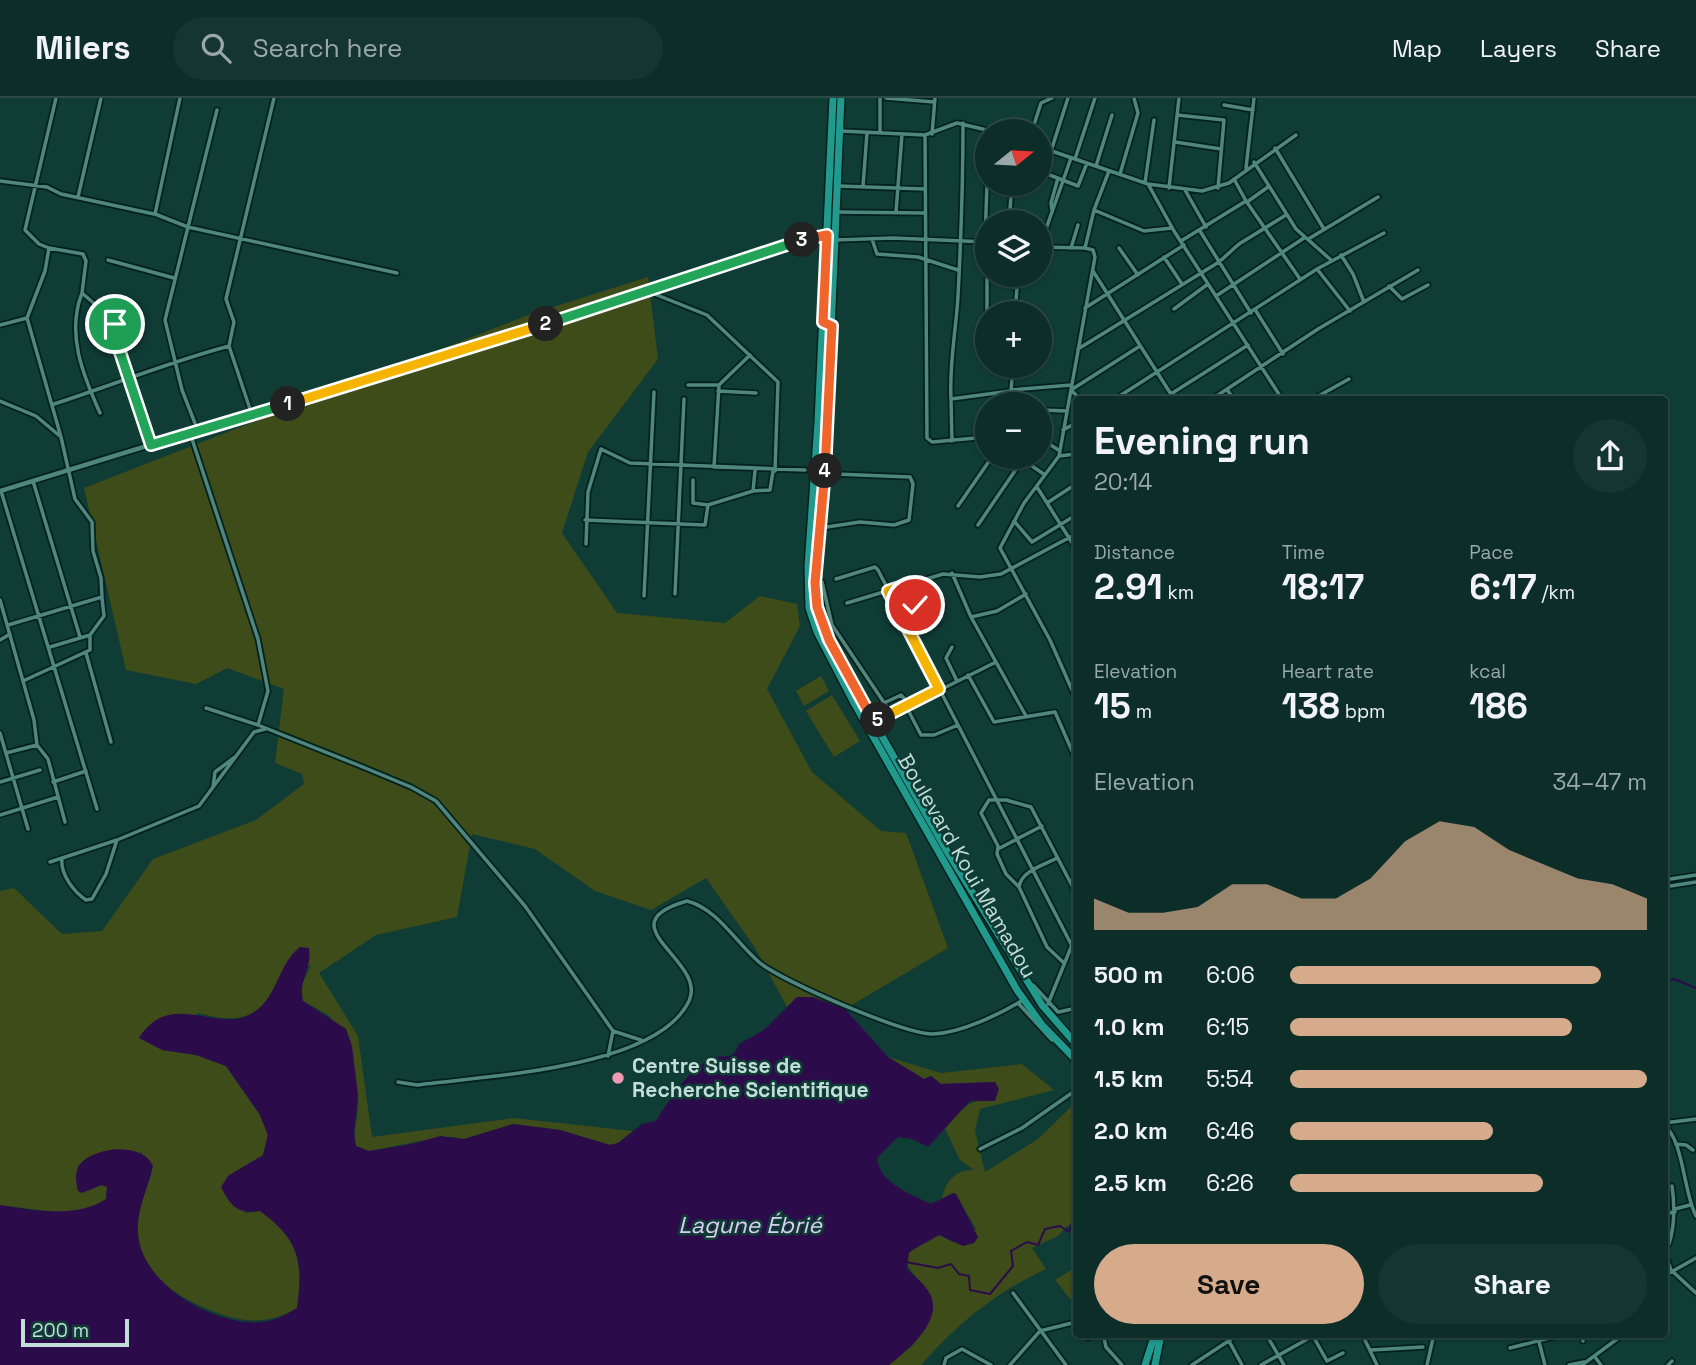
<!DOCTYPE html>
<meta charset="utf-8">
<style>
body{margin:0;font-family:"Space Grotesk",sans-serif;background:#153530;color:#f1f3f6;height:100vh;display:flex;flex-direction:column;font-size:26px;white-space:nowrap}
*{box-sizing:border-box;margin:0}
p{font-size:23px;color:#9aa8a8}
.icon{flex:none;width:38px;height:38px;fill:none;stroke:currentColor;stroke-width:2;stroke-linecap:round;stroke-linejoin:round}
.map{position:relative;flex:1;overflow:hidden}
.sheet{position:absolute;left:1073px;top:298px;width:595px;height:942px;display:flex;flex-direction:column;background:#0c2d28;border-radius:7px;box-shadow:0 2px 5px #0004,0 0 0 2px #2c4945}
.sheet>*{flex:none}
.needle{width:46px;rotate:72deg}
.fabs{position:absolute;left:975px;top:21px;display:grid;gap:14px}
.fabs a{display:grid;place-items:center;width:77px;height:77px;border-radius:50%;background:#0c2d28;box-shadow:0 2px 5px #0004,0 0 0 2px #2c4945;font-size:35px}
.scale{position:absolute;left:21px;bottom:18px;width:108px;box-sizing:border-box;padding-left:7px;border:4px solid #c3ded9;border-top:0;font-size:19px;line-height:24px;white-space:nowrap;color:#c3ded9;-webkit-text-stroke:5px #103c36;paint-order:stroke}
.pin{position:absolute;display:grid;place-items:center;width:60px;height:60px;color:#fff;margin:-30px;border:4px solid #fff;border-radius:50%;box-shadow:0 2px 7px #0007}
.km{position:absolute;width:35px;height:35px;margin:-18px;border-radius:50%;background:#222;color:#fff;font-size:19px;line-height:35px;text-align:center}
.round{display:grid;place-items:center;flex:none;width:74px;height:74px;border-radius:37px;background:#153530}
.head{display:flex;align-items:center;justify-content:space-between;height:119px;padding:0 21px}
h1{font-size:38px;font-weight:700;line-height:52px}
.metrics{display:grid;grid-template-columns:repeat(3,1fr);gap:10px;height:119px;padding:7px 21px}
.metrics div{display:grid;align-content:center}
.metrics b{font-size:35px;font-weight:700}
.metrics small{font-size:19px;font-weight:400}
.metrics p{font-size:19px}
.chart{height:196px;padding:14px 21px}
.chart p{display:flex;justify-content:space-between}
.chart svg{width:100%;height:126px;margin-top:7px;fill:#d6ab8b;opacity:.7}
.primary-button{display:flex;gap:14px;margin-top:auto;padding:14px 21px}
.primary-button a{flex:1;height:80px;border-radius:42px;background:#d6ab8b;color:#111;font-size:28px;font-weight:700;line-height:80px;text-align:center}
.primary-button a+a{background:#153530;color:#f1f3f6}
ul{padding:0 21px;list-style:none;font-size:23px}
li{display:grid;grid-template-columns:112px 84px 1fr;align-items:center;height:52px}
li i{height:18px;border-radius:9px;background:#d6ab8b}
header{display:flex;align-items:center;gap:42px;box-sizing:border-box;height:98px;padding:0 35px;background:#0c2d28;border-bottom:2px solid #2c4945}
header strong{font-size:33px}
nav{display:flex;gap:38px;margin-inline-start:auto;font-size:24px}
.search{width:490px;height:63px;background:#153530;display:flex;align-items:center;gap:18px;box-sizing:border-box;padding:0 24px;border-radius:38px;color:#9aa8a8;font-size:26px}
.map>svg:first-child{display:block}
.green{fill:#3e4c19}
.water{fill:#2c0b4b}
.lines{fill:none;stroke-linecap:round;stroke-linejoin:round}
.stream{stroke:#2c0b4b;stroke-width:2}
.minor-casing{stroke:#03211d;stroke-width:7}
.tertiary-casing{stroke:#03211d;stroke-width:8}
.primary-casing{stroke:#03211d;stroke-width:10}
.minor{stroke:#4f867d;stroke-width:3.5}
.tertiary{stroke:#4f867d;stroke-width:4.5}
.primary{stroke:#219a8d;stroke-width:7}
.split-1-casing{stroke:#fff;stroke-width:14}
.split-2-casing{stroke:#fff;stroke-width:14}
.split-3-casing{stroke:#fff;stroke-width:14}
.split-4-casing{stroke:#fff;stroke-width:14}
.split-5-casing{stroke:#fff;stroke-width:14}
.split-6-casing{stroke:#fff;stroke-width:14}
.split-1{stroke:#22a559;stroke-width:9}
.split-2{stroke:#f5b400;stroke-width:9}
.split-3{stroke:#22a559;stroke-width:9}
.split-4{stroke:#f0652b;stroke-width:9}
.split-5{stroke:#f0652b;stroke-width:9}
.split-6{stroke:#f5b400;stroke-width:9}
.poi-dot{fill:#f19ab1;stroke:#103c36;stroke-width:2.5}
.labels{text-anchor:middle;stroke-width:5;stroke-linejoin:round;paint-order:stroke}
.street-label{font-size:21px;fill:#c3ded9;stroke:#103c36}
.poi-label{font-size:21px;font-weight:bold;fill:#c3ded9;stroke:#103c36;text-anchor:start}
.water-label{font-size:23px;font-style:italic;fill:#dccef5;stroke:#103c36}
</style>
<header>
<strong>Milers</strong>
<div class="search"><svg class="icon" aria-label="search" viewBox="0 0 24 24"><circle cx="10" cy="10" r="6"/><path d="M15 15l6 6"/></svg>Search here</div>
<nav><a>Map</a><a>Layers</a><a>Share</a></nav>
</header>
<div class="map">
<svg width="1696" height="1267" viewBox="0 0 1696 1267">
<rect width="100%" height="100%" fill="#103c36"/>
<!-- green -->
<path class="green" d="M648 179 658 261 588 354 562 435 617 515 725 525 760 498 797 506 800 528 767 591 812 674 881 733 906 735 948 850 845 911 813 899H797L787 909 755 850 706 780 651 812 595 793 535 751 472 736 457 819 376 837 319 875 358 938 372 1039 514 1020 633 1033 618 1045 610 1047 560 1032 513 1026 464 1041 452 1039 425 1042 369 1053 356 1048C352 1031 360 1016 358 998 355 971 340 944 330 918L303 903 300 891 311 867 282 873C263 918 247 928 198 915L162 952 196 957 226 968 260 1017 268 1037 263 1057 228 1078 245 1115 260 1113C299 1141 303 1163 297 1210 265 1229 238 1224 205 1210 142 1183 121 1142 151 1077L141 1054 89 1092 102 1087 107 1089 106 1101C77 1121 33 1111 0 1107V793L14 790 62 836 102 833 153 761 256 722 304 686 302 676 275 665 284 591 227 570 196 586 126 572 84 390 531 216Z
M821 578 829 593 804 608 796 593Z
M832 597 860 643 834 659 806 613Z
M888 959 941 975 1022 966 1054 992 980 1011 975 1033 985 1074 1038 1041 1073 1007 1076 1009V1125L1067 1128 1058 1138 1032 1150 1046 1171C993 1196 960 1224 921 1267H889L914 1246 924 1187C892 1156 908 1155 939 1137L953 1144 976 1131 956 1096 953 1095 942 1102C944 1085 955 1071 974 1072L960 1062 945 1031C958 1014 965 1004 987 1001L995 984 940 986 931 978 924 981Z
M1076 1169V1208L1055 1182Z"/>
<!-- water -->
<path class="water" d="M300 849 309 850C312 873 298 881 303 903L346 931 352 948 358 997 354 1037 356 1048 369 1053 412 1046 440 1038 464 1041 513 1026 560 1032 610 1047 618 1045 642 1026 656 1023C666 1007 681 983 696 971 702 967 708 961 715 959 729 957 733 962 739 946L764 932 797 899H813L845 911 888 959 924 981 931 978 941 986 995 984 999 991 995 1003H970L928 1049 912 1041 898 1039 877 1060C880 1086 911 1096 931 1106L953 1095 956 1096 978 1139 974 1145 963 1148 939 1137 909 1154 907 1171C915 1179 925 1186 930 1196 944 1223 907 1253 889 1267H0V1107C32 1112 77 1121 106 1101L107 1089 101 1087 82 1095 78 1093C76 1084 74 1074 80 1066 96 1048 143 1044 153 1068 148 1091 136 1112 138 1136 142 1187 215 1229 263 1224 276 1222 286 1217 297 1210 304 1164 299 1141 260 1113 238 1116 231 1109 221 1089L228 1078 263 1057 268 1037 260 1017 226 968 196 957 162 952 139 940C170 891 214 934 249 917 278 903 276 868 300 849Z"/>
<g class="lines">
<!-- stream -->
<path class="stream" d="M1664 884 1674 881 1696 890
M906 1164 938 1170 951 1166 959 1176 969 1178 970 1192 990 1196 1013 1168 1011 1153 1027 1144 1038 1147 1045 1131 1060 1128 1069 1134 1076 1112"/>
<!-- minor casing -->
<g class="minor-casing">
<path id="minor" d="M56 0 25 132 39 146 49 150 45 173 27 220 61 339
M180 0 155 116 188 129 397 175
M880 0V35
M886 0 934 4
M1224 7 1253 12
M1177 17 1224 22 1218 90
M963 25C963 83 961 141 958 198 956 233 949 266 951 301L1011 293 1013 268
M841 33 925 37 957 25 991 33
M1032 33 1041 5 1052 0
M932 36 935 0
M925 37 927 340 932 344 987 339
M1175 44 1221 51
M1040 49 1148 86 1202 93 1229 85 1296 37
M1275 50 1324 131
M1049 53 1042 74 1078 88 1087 65
M1051 53 1068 0
M1075 61 1095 0
M1254 64 1296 131 1331 162
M1096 68 1112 17
M1246 70 1254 0
M1120 76 1138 15 1134 0
M0 83 47 89 61 96 154 116
M1145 85 1154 22
M1148 86 1174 133 1282 301
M839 88 924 91
M863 88 867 35
M1169 90 1179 0
M1185 92 1206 129
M78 99 101 0
M1246 103 1300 181
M1247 104 1268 89
M1052 112 1051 105 1058 80
M1094 112 1109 73
M836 114 925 115
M896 114 902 36
M1009 124 1012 86
M1200 133 1251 215
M1310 140 1378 99
M872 141 877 156 918 159 958 172
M835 142 893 140 987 144
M985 143 987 86
M1181 143 1246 103 1234 81
M1040 148 1071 60
M1040 149 1085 150 1093 152 1095 159 1059 358 1024 405 1000 450 1050 542 1076 601
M49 150 83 156 86 163 82 195 97 208 115 214 116 242 151 347
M1071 150 1078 127
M1085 150 1094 112 1144 133 1172 130
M1119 150 1138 177
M1341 157 1353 176 1364 204
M1164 159 1182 186
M108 162 174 180
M1317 171 1350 213
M1093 173 1174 301
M1389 188 1402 201 1428 187
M647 193 707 217 778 284 775 373
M82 195C66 236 83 277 100 315
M1216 198 1304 140
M1085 210 1184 147
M1174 211 1208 186
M1256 213 1283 256
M1015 215 1018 177
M0 227 27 220
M1078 251 1219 164 1239 146 1286 117
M987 261V177
M688 287H719
M1227 291 1233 301
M1011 292 1071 287
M718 293 756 295
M1011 293 1013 306
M951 301 952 343
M1080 301 1071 292 1140 248
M1115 301 1317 171 1384 135
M1163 301 1248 247
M1212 301 1318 231 1418 172
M1313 301 1349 281
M0 303 36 318 61 339 75 401 92 424 93 453 101 480 102 499 8 527
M54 306C113 287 169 264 229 248
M1040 312 1067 313
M252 317 229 248 234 224 226 201 274 0
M1063 332 1076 325
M198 333 182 292 165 222 217 12
M190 335 258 541 268 593 258 627
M1040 340 1060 353
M1059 358 1076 356
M1019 359 1045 377
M714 369 719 287 750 257
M716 369 805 372
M693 382V405L708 407
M33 383 80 539
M1037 389 1047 405 1076 386
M1 393 97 711
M753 393 770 392 773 373
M1047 405 1076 451
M958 408 992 359
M585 422 705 427 708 407 753 393 755 373
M1014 423 1032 444 1076 417
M978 427 1023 361
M820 430 860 424 894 427 909 422 913 386 910 379 835 376
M586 446 588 394 601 351 630 365 805 372
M1076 471V472
M952 475 971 519 1026 618
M836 481 875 469 878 472 1071 846
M822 484 832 527 891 615
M906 487 915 507
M675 496 684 301
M644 498 654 294
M0 502 34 622 37 647 48 661 65 724
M847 505 943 476 980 479 1001 476 1076 436
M971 519 997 513 1026 496
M0 542 10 536
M50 549 90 537
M952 549 946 560 957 583
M86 555 111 644
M968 577 994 624 1055 614 1076 662
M23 583 90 552V537L104 518 102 500
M886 604 901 597 909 606
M906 608 921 637H934L958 627
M206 610 258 627 358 667 411 689 436 703 525 808 613 933 641 942
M874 625 994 565
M0 635 28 731
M6 655 37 647
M0 684 40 672
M53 684 86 673
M213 689 215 674 235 659
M0 717 58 699
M998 751 1042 728
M1057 760C1044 767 1021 773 1019 789L1047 849 1064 865
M62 761C60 776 74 794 86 802L92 801 106 776 117 742
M50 764 117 742 199 708 254 634 265 631
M1664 782 1696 777
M1019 789 1006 776 997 756 998 748 981 715 989 702H1006L1031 709 1076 795
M1664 789 1696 784
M1033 887 1058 914
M1018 905 1052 942
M1048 906 1076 837
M1059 914 1076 910
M608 958 613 933
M398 984 417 987C484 978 657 971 689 903 708 862 603 827 687 803 718 811 736 845 760 865 784 884 904 936 933 936 961 935 1000 916 1023 902
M1664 1025 1696 1021
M1664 1027C1684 1043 1683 1093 1696 1118
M1676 1046 1686 1047 1693 1052
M980 1051 1022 1030 1076 992
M1675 1111 1690 1107
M1664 1115 1675 1114
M1669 1146C1675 1127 1675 1109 1672 1088
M1666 1158 1671 1172 1696 1195
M1664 1178 1696 1160
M1013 1195 1066 1267
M1083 1236 1088 1240 1097 1236
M1103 1236 1106 1249 1122 1267
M1266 1236 1284 1267
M1318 1236 1313 1238 1327 1263 1343 1255
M1362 1236 1377 1267
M1537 1236 1545 1267
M1581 1236 1583 1243
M1229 1243 1242 1267
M1510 1250 1565 1236
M1371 1252 1423 1249
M1595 1259 1601 1267
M944 1267 946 1260 962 1251 991 1267
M1010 1267 1040 1233 1072 1225 1076 1228
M1192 1267 1239 1236
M1261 1267 1313 1238 1312 1236
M1427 1267 1434 1236
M1569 1267 1584 1264
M1582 1267 1624 1236
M1668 1267 1672 1263"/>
</g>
<!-- tertiary casing -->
<g class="tertiary-casing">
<path id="tertiary" d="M0 393 580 215 816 137H826"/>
</g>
<!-- primary casing -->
<g class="primary-casing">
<path id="primary" d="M833 0 818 324 808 469 809 510 817 534 853 603 1017 892 1042 927 1076 962
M841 0 825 373 815 485 817 509 829 542 852 585 948 755 1042 907 1076 946
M1145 1267 1155 1236
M1155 1267 1161 1236"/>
</g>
<!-- minor -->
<use href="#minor" class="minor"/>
<!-- tertiary -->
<use href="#tertiary" class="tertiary"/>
<!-- primary -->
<use href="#primary" class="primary"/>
</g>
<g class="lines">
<!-- split-1 casing -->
<g class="split-1-casing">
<path id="split-1" d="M115 226 116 242 151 347 288 306"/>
</g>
<!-- split-2 casing -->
<g class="split-2-casing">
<path id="split-2" d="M288 306 546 226"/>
</g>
<!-- split-3 casing -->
<g class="split-3-casing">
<path id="split-3" d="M546 226 802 142"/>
</g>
<!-- split-4 casing -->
<g class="split-4-casing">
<path id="split-4" d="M802 142 827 137 823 224 832 228 825 373"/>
</g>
<!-- split-5 casing -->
<g class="split-5-casing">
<path id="split-5" d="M825 373 815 485 817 509 829 542 874 624 878 622"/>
</g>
<!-- split-6 casing -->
<g class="split-6-casing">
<path id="split-6" d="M878 622 939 591 888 493 906 487 915 507"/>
</g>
<!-- split-1 -->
<use href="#split-1" class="split-1"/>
<!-- split-2 -->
<use href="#split-2" class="split-2"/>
<!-- split-3 -->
<use href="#split-3" class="split-3"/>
<!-- split-4 -->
<use href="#split-4" class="split-4"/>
<!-- split-5 -->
<use href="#split-5" class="split-5"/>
<!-- split-6 -->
<use href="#split-6" class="split-6"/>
</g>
<!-- markers -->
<circle class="poi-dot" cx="618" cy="980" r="7"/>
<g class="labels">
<!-- street labels -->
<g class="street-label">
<text transform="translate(967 768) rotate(60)" y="7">Boulevard Koui Mamadou</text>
</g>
<!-- poi labels -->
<g class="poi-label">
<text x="632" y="975">Centre Suisse de<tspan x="632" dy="24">Recherche Scientifique</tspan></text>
</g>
<!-- water labels -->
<g class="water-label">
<text x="750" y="1135">Lagune Ébrié</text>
</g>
</g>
</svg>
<div class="fabs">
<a><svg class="needle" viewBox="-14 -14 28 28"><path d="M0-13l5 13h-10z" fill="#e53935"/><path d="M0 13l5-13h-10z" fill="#9aa8a8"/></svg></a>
<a><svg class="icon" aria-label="layers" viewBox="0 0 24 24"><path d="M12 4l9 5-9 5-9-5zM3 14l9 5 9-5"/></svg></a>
<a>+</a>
<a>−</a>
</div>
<div class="scale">200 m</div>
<div class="pin" style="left:115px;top:226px;background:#1e9e55"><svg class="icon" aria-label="arrive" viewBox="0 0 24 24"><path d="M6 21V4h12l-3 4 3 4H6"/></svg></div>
<div class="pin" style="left:915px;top:507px;background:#d93025"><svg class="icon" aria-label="check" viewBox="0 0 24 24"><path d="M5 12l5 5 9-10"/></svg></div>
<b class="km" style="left:288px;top:306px">1</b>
<b class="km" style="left:546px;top:226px">2</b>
<b class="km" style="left:802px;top:142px">3</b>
<b class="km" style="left:825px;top:373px">4</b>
<b class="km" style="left:878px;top:622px">5</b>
<section class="sheet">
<div class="head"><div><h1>Evening run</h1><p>20:14</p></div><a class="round"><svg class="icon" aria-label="share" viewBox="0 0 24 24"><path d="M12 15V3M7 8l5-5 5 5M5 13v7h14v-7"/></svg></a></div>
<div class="metrics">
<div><p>Distance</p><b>2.91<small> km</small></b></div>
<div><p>Time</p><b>18:17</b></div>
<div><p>Pace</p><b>6:17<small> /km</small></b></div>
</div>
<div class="metrics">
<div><p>Elevation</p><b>15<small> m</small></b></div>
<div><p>Heart rate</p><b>138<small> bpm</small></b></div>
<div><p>kcal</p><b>186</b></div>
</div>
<div class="chart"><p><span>Elevation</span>34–47 m</p>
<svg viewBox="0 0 160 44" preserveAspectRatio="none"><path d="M0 44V33L10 38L20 38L30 36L40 28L50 28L60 33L70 33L80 26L90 13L100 6L110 8L120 16L130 21L140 26L150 28L160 33V44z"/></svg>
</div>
<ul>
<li><b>500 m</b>6:06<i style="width:87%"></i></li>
<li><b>1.0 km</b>6:15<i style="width:79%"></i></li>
<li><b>1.5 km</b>5:54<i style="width:100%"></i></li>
<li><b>2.0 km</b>6:46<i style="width:57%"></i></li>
<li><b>2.5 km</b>6:26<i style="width:71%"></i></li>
</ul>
<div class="primary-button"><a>Save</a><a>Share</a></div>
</section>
</div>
